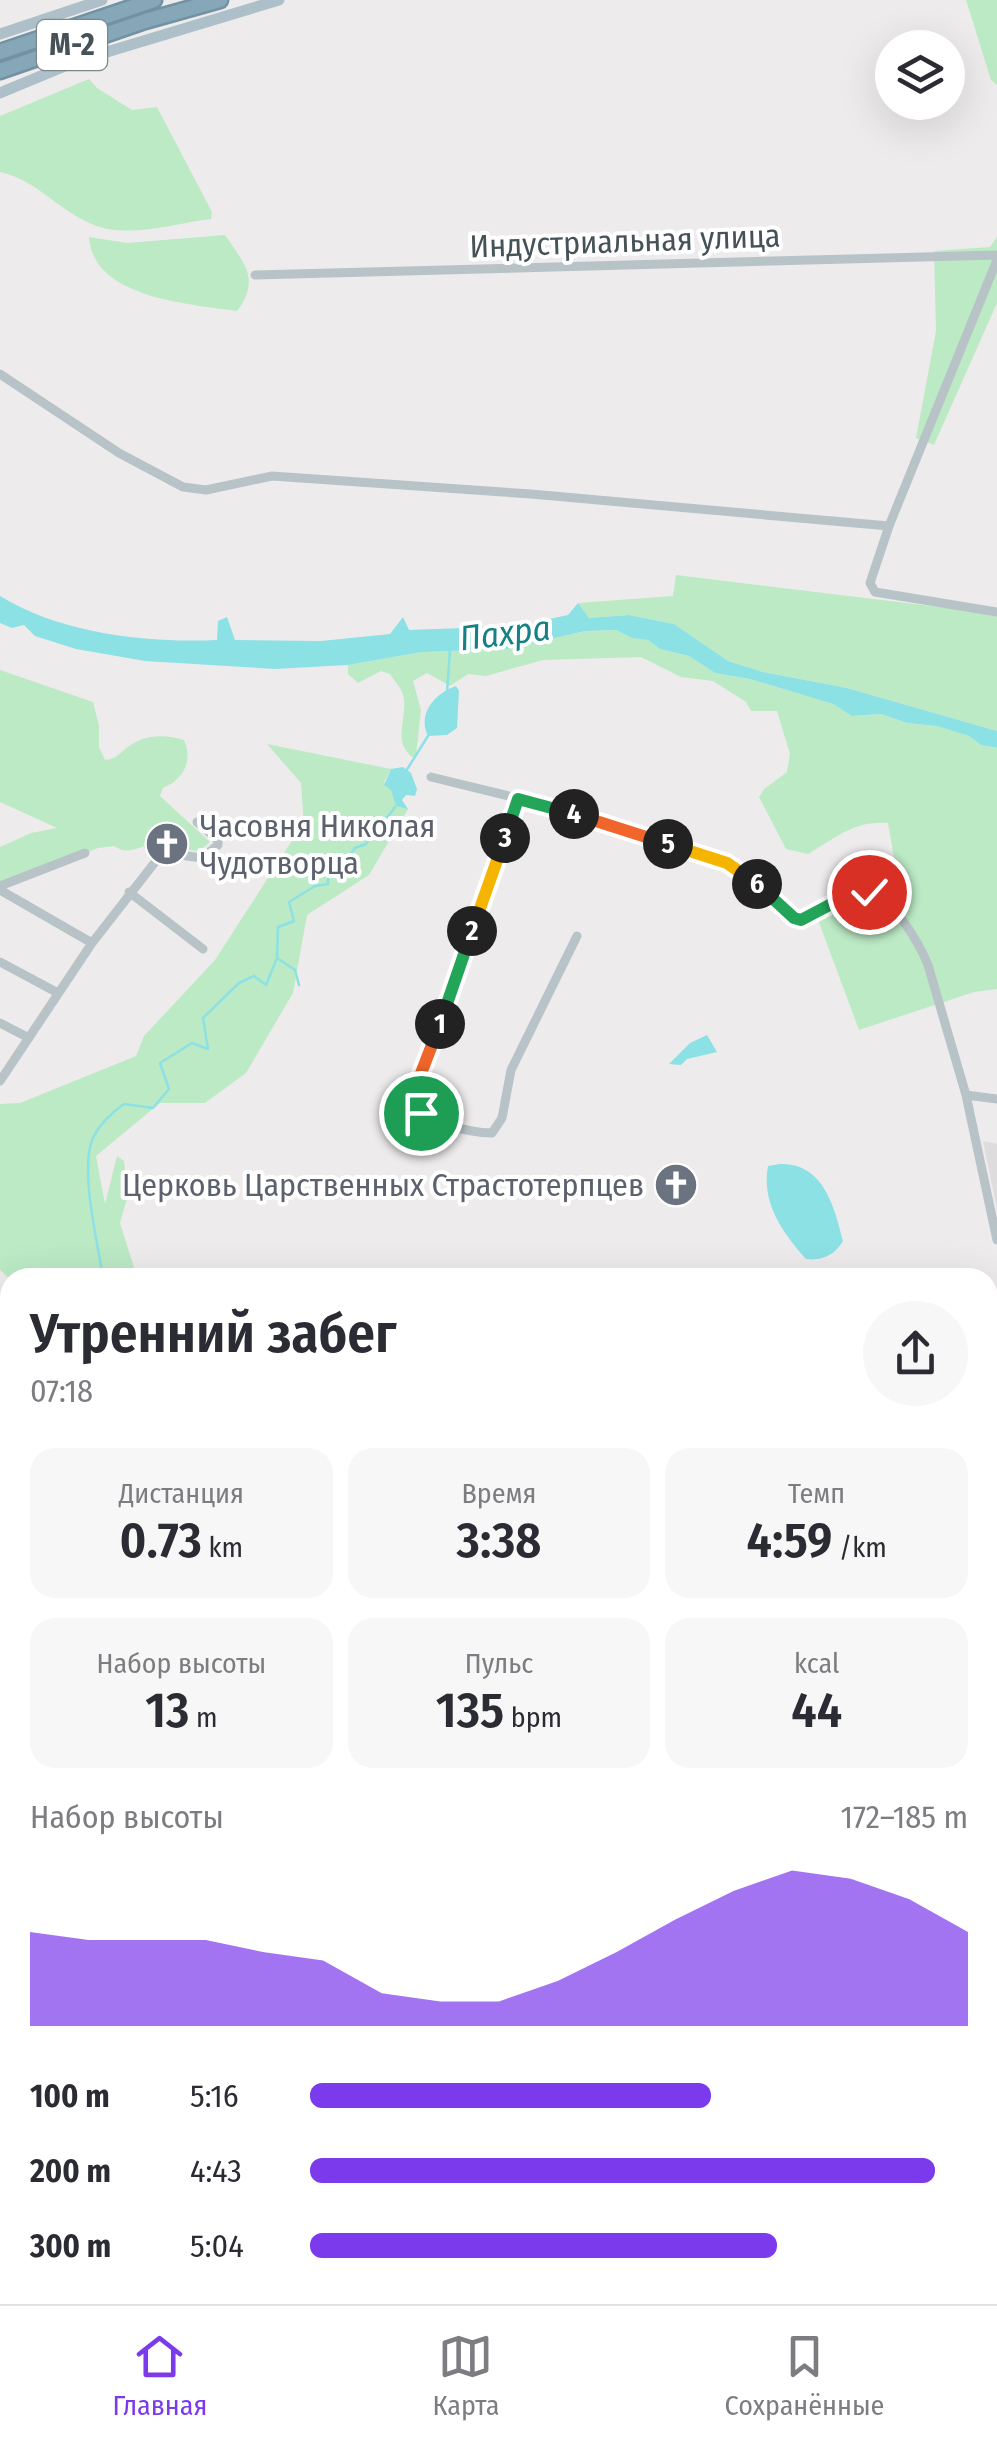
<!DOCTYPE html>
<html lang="ru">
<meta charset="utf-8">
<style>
body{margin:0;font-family:"Fira Sans Condensed",sans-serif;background:#f7f7f7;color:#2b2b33;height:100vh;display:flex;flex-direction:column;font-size:38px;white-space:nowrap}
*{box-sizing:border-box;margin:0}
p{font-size:32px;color:#7c7c81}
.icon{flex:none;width:55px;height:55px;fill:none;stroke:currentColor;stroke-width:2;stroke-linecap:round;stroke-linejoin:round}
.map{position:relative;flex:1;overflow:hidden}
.side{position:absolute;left:0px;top:1268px;width:998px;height:1038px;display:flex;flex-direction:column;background:#fff;border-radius:30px 30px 0 0;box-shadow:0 10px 40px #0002}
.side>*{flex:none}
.fabs{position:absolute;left:875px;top:30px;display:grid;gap:20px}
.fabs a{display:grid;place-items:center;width:90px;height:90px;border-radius:50%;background:#fff;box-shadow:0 10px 40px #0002;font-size:50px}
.pin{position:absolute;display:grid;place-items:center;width:85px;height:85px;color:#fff;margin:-42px;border:5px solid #fff;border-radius:50%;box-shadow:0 2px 10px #0007}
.km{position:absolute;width:50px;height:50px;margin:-25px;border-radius:50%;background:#222;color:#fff;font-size:28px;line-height:50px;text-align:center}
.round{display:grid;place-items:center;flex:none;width:105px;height:105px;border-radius:52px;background:#f7f7f7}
.head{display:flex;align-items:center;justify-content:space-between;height:170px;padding:0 30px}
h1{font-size:55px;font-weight:600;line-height:75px}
.stats{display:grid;grid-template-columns:repeat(3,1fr);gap:15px;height:170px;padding:10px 30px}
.stats div{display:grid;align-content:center;border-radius:25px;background:#f7f7f7;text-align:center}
.stats b{font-size:50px;font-weight:600}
.stats small{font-size:28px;font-weight:400}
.stats p{font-size:28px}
.chart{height:280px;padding:20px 30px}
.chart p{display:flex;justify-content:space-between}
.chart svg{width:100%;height:180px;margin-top:10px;fill:#7c3aed;opacity:.7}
ul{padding:0 30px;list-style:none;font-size:32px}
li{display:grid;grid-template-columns:160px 120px 1fr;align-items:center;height:75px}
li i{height:25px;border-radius:12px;background:#7c3aed}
.dock{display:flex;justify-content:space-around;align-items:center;height:140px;border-top:2px solid #e1e1e2;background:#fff;font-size:28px;color:#7c7c81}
.dock a{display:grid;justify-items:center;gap:5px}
.dock .on{color:#7c3aed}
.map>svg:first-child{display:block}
.education{fill:#dfdcdd}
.green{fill:#bceac5}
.water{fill:#8ce1e4}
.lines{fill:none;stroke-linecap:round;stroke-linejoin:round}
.stream{stroke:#8ce1e4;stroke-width:2.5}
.highway-casing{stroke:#7292a3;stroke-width:19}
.minor{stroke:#b8c3c7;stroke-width:9}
.major{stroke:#adc0c9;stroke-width:11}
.highway{stroke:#86a7b7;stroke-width:14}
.split-1-casing{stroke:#fff;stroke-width:20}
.split-2-casing{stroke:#fff;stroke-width:20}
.split-3-casing{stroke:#fff;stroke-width:20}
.split-4-casing{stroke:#fff;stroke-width:20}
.split-5-casing{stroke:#fff;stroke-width:20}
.split-6-casing{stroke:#fff;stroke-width:20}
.split-7-casing{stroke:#fff;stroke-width:20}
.split-8-casing{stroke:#fff;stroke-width:20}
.split-1{stroke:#f0652b;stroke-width:12}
.split-2{stroke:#22a559;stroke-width:12}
.split-3{stroke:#f5b400;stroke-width:12}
.split-4{stroke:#22a559;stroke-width:12}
.split-5{stroke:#f0652b;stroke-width:12}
.split-6{stroke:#f5b400;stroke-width:12}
.split-7{stroke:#22a559;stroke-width:12}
.split-8{stroke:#f5b400;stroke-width:12}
.labels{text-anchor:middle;stroke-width:8;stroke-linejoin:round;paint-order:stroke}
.shield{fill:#fff;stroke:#7d8689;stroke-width:2.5}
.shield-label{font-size:30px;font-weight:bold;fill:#455257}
.street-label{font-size:32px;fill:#455257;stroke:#fff}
.worship-label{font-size:32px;fill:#5b616d;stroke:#fff;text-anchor:start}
.water-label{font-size:35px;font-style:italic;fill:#168185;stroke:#fff}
</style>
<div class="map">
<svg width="997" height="2304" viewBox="0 0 997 2304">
<rect width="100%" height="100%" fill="#eeebec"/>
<!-- education -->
<path class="education" d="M983 1141 997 1144V1209Z"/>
<!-- green -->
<path class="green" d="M966 0H997V85L991 80Z
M89 79 97 88 132 110 157 107 212 212 211 219C176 223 128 239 94 225 60 212 37 180 0 172V116Z
M225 235C244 263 261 279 237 311 191 304 93 299 89 237L127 243Z
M997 237V303L934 445 916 438 936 331 934 251 990 247Z
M676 575 997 614V731L847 688 763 672 728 661 674 624 629 615 589 618 578 603 673 596Z
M616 630 632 638 648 640 660 649 689 656 715 673 750 679 833 704 852 716 881 714 907 723 937 726 969 736 981 745 997 748V989L974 992 859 1030 817 917 899 887 888 823C855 820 835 838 808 854L786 849 759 797 764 789 787 772 790 754 777 711H751L746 702 713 681 681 677 641 657 543 660 486 676 468 674 450 686 427 673 413 681 421 710 416 755 412 757C391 740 409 717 403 695 401 687 394 681 390 674L381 671 358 683 348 674V665L422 652 507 649 585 631Z
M0 670 93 702 99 726V747L105 760C119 759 122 749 134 743 149 734 168 735 184 740 193 761 184 779 163 788L160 796 210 842 199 851C185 850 170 845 156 845 139 844 130 857 114 846L98 848 0 887V847L31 833 57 828 0 802Z
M267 744 391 769 384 782 408 809 369 875 307 915 293 993 246 1073 205 1103H160L96 1156 105 1204 117 1156 124 1161 128 1195 120 1223 137 1277 10 1279 0 1270V1104L20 1103 136 1056 144 1036 215 960 293 839 305 841 301 783Z
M997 1383V1453C993 1425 978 1409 997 1383Z
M10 1825V1988L0 1990V1854Z
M0 2021 10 2022V2295H44L40 2304H0Z
M183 2295H565L560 2304H175Z"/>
<!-- water -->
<path class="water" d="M0 596C62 634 146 643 217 640L218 621 227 617 235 640 321 641 390 634 403 617 409 630 517 626 568 615 578 603 589 618 629 615 674 624 728 661 763 672 847 688 997 731V748L981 745 969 736 937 726 907 723 881 714 852 716 833 704 750 679 715 673 689 656 660 649 648 640 632 638 616 630 585 631 507 649 422 652 348 665 275 669 145 661 76 649 35 636 24 625 12 628 0 623Z
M456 686 459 691 457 728 447 735 428 736C417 714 435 693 456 686Z
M403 767 411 773 417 789 415 796 406 795 402 800 408 809 396 806 391 790 384 785 391 769Z
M707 1035 717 1052 687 1059 681 1065 669 1064 690 1043Z
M780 1164C823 1163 834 1205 843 1241 835 1255 822 1261 806 1259 783 1233 761 1203 768 1166Z
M988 2046 997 2050V2088L988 2097Z"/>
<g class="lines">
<!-- stream -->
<path class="stream" d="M447 692 450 650
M406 771 428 736
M277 958 295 970 299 985
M103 1278C98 1244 79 1168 93 1138 99 1125 112 1112 124 1104L153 1108 169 1089 160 1063 192 1043 208 1049 203 1018 239 983 254 976 266 985 277 958 278 927 294 921 289 902 315 886 328 884V877L339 869 343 855 351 854 355 848 366 844C373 830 386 821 395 807"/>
<!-- highway casing -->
<g class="highway-casing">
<path id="highway" d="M0 52 154 0
M0 71 145 21 220 0"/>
</g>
<!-- minor -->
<path class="minor" d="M997 260 889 526 870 583 875 592 997 612
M255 275 997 255
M0 374 119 453 183 487 206 490 272 476 531 494 889 526
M431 777 550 806 727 863 743 872 794 919C810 921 816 910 829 903 838 898 858 891 868 892 891 894 920 945 928 965L966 1095 997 1240
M518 799 410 1102C423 1121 469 1133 492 1133L502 1118 511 1070 577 936
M0 886 85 853
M0 890 92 943
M129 892 203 949
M0 962 58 993
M0 1023 29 1038
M0 1081 92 943 159 857 173 854 202 858 218 845V840L197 822
M966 1095 997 1099
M988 2160 997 2165
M0 2236V2250
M608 2304 609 2295"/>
<!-- major -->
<path class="major" d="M0 34 102 0
M0 93 77 61 279 0"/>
<!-- highway -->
<use href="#highway" class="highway"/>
</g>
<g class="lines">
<!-- split-1 casing -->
<g class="split-1-casing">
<path id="split-1" d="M421 1113 410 1102 440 1024"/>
</g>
<!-- split-2 casing -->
<g class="split-2-casing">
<path id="split-2" d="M440 1024 472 931"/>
</g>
<!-- split-3 casing -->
<g class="split-3-casing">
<path id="split-3" d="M472 931 505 838"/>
</g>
<!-- split-4 casing -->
<g class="split-4-casing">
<path id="split-4" d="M505 838 518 799 574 814"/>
</g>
<!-- split-5 casing -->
<g class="split-5-casing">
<path id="split-5" d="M574 814 668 844"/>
</g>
<!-- split-6 casing -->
<g class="split-6-casing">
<path id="split-6" d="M668 844 727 863 757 884"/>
</g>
<!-- split-7 casing -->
<g class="split-7-casing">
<path id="split-7" d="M757 884 794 918 801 920 837 901"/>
</g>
<!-- split-8 casing -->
<g class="split-8-casing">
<path id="split-8" d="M837 901 869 892"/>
</g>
<!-- split-1 -->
<use href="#split-1" class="split-1"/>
<!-- split-2 -->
<use href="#split-2" class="split-2"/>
<!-- split-3 -->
<use href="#split-3" class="split-3"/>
<!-- split-4 -->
<use href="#split-4" class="split-4"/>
<!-- split-5 -->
<use href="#split-5" class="split-5"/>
<!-- split-6 -->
<use href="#split-6" class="split-6"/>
<!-- split-7 -->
<use href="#split-7" class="split-7"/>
<!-- split-8 -->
<use href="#split-8" class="split-8"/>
</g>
<!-- icons -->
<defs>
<g id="church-disc" transform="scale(2.25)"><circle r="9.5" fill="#6b7280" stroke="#fff"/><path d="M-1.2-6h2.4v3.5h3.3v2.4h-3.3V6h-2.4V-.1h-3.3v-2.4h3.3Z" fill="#fff"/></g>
</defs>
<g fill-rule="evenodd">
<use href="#church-disc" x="167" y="844"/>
<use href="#church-disc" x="676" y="1185"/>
</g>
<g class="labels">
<!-- shield labels -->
<rect class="shield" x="37" y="20" width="70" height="50" rx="8"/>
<g class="shield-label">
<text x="72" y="55">М-2</text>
</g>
<!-- street labels -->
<g class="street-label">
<text transform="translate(625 241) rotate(-2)" y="11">Индустриальная улица</text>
</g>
<!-- worship labels -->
<g class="worship-label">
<text x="200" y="837">Часовня Николая<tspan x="200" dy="37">Чудотворца</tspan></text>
<text x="644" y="1196" text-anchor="end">Церковь Царственных Страстотерпцев</text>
</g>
<!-- water labels -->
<g class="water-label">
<text transform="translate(505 633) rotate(-7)" y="12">Пахра</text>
</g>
</g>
</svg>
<div class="fabs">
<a><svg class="icon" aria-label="layers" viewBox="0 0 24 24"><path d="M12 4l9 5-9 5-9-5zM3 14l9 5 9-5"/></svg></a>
</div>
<div class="pin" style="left:421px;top:1113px;background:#1e9e55"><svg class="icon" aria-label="arrive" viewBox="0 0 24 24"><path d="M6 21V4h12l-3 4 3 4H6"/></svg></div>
<div class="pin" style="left:869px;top:892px;background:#d93025"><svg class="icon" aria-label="check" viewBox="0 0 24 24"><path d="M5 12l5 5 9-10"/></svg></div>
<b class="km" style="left:440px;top:1024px">1</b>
<b class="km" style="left:472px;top:931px">2</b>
<b class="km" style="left:505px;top:838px">3</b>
<b class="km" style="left:574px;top:814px">4</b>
<b class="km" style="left:668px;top:844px">5</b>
<b class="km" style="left:757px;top:884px">6</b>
<section class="side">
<div class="head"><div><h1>Утренний забег</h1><p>07:18</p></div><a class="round"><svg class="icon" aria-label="share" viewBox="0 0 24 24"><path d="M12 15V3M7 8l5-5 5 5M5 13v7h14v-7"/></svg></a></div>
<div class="stats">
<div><p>Дистанция</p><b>0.73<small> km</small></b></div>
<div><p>Время</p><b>3:38</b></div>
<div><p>Темп</p><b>4:59<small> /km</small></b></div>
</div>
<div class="stats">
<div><p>Набор высоты</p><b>13<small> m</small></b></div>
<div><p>Пульс</p><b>135<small> bpm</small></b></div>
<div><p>kcal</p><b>44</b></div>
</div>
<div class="chart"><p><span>Набор высоты</span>172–185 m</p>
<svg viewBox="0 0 160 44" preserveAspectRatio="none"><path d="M0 44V21L10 23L20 23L30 23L40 26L50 28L60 36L70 38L80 38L90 33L100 26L110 18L120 11L130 6L140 8L150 13L160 21V44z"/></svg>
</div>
<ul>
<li><b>100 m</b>5:16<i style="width:61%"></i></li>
<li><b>200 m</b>4:43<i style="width:95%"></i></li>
<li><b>300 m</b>5:04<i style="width:71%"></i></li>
</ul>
</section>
</div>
<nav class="dock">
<a class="on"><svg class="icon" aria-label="home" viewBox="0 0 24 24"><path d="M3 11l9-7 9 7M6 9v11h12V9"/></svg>Главная</a>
<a><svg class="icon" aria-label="map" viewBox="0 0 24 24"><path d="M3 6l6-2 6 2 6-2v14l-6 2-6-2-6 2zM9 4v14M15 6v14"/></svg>Карта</a>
<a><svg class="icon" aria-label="saved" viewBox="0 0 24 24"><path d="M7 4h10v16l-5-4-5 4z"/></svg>Сохранённые</a>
</nav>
